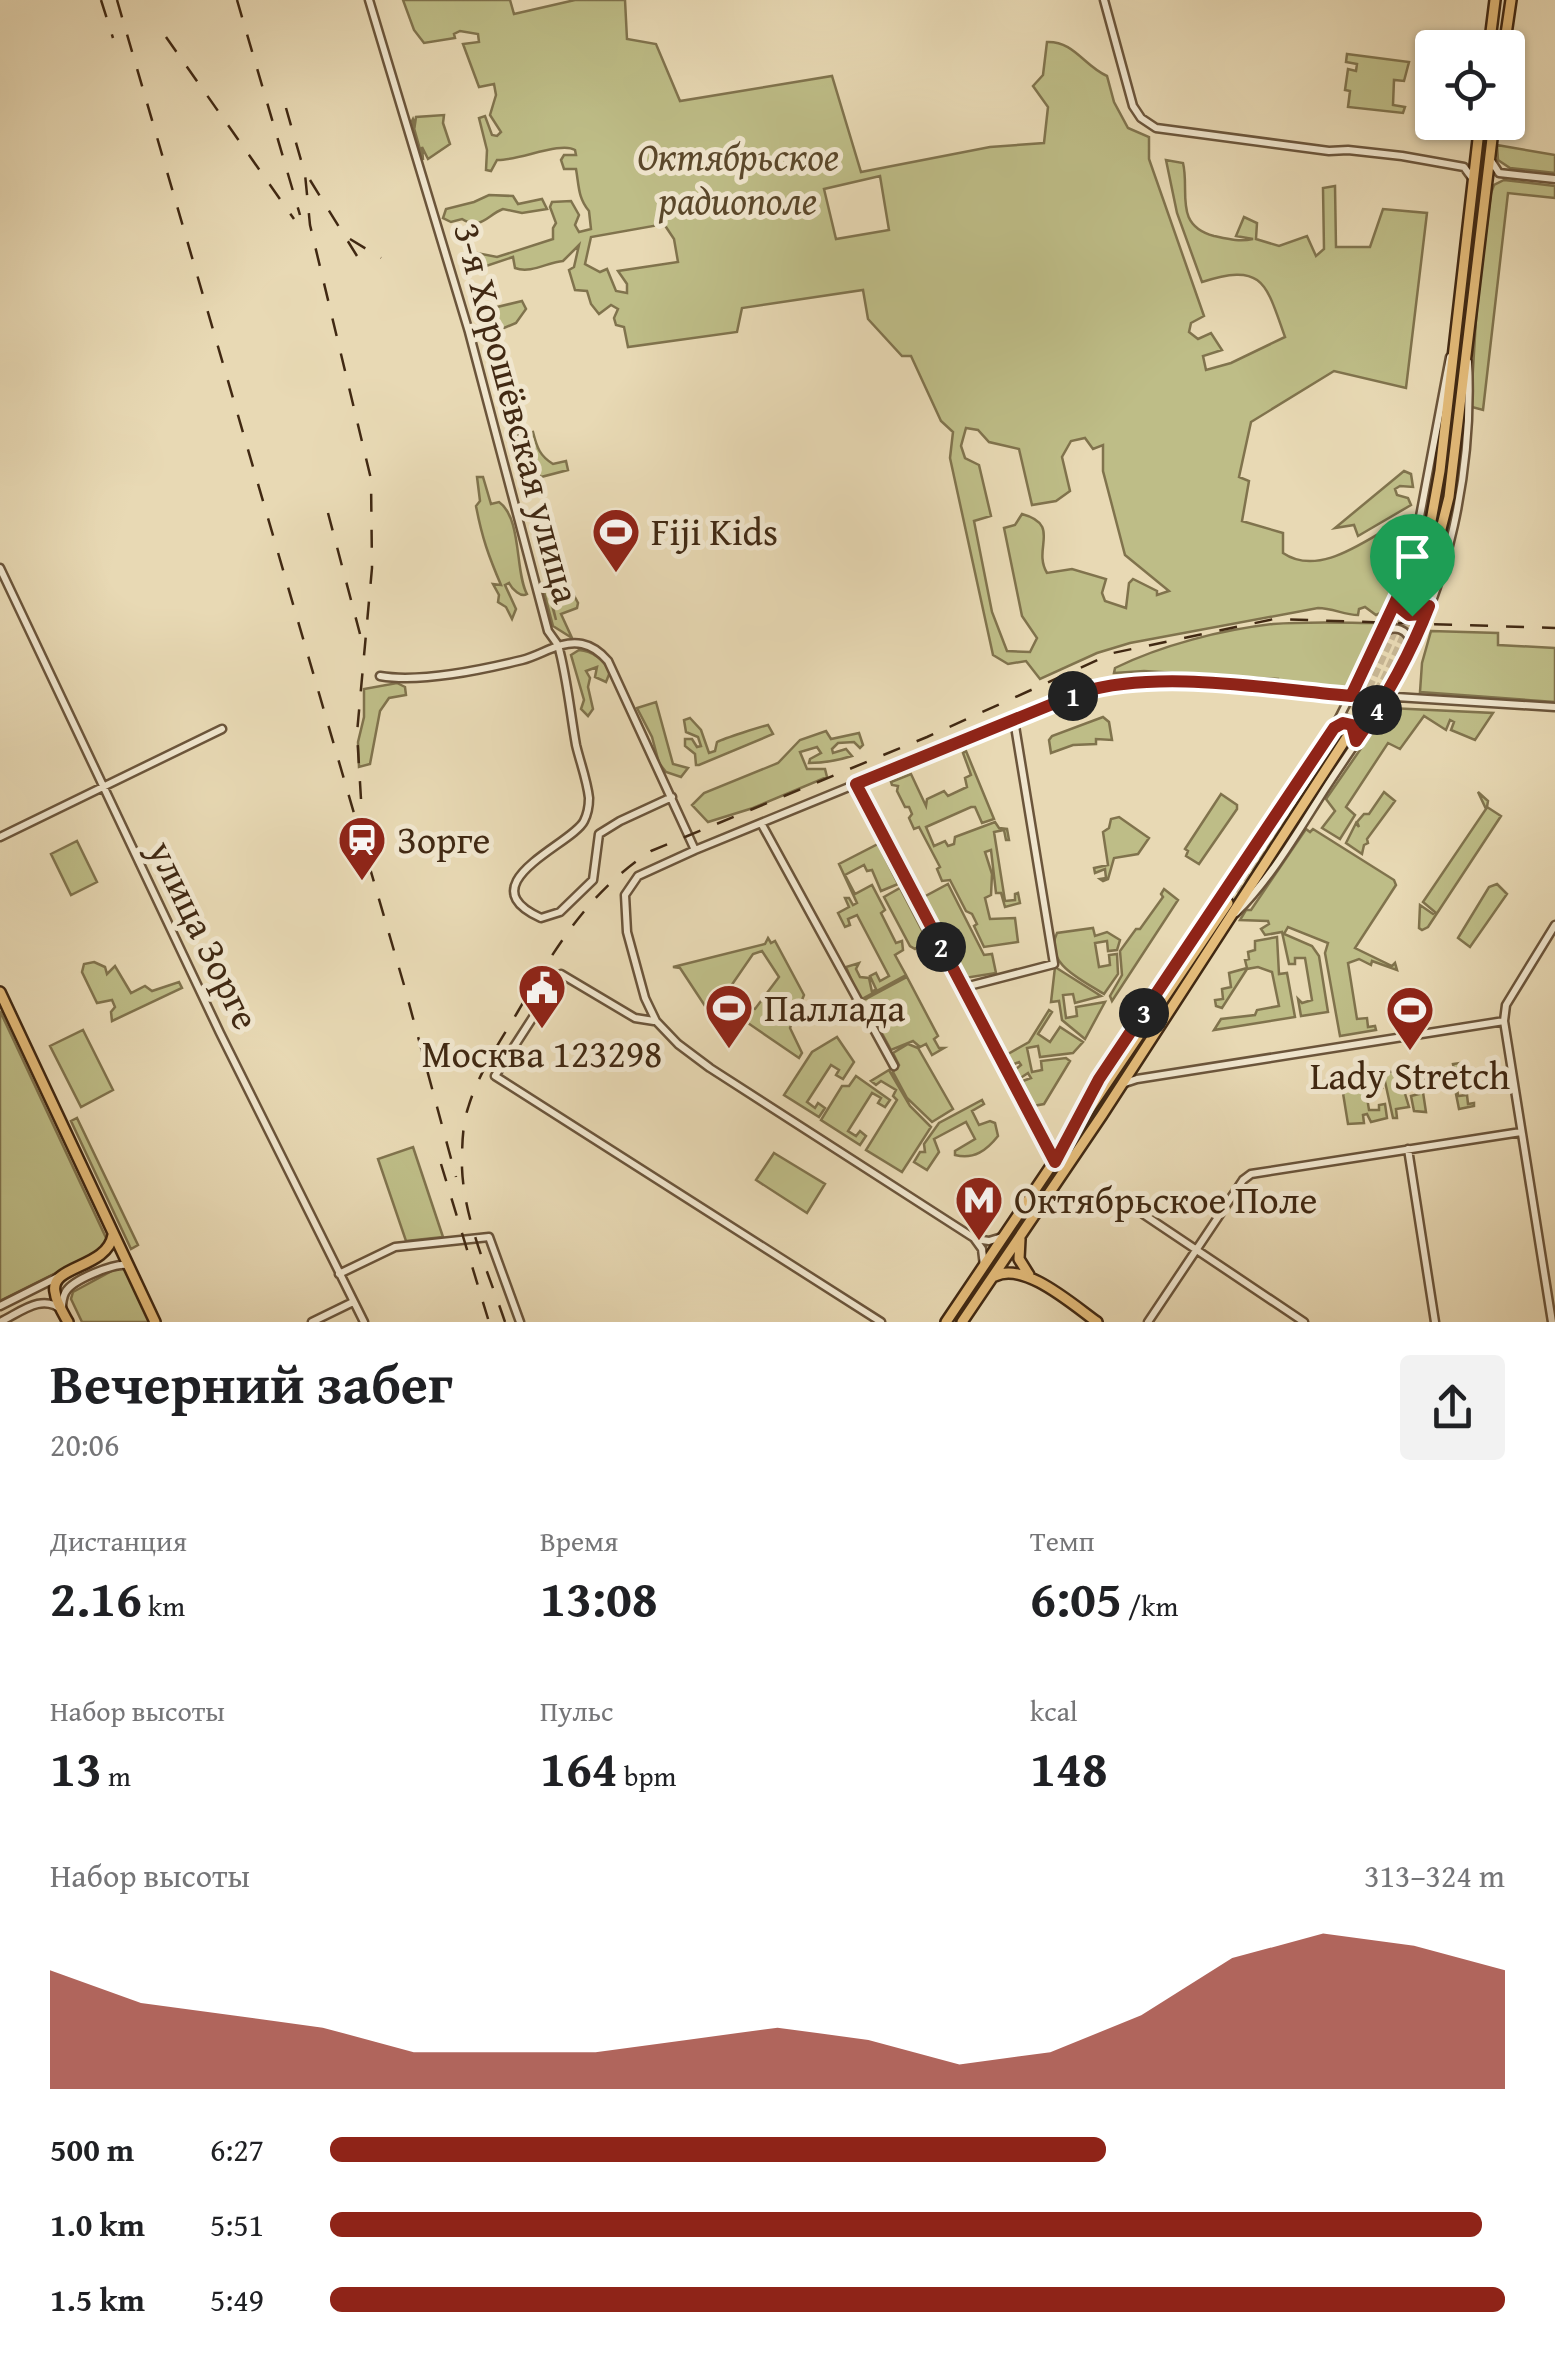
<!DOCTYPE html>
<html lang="ru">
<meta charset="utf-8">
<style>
body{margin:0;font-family:"Gentium Book Plus",serif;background:#f2f2f2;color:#202124;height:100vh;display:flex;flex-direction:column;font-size:38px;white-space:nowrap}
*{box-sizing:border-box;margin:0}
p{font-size:32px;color:#757577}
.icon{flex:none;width:55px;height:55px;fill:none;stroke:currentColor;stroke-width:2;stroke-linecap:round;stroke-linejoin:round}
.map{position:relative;height:1322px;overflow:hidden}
.drawer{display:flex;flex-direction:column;background:#fff;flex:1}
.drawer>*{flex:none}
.controls{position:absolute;left:1415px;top:30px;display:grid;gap:20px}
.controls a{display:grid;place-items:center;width:110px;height:110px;border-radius:10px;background:#fff;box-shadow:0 2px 8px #0004;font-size:50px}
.pin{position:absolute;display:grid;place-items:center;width:85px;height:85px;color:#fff;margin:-102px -42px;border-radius:50% 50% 50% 0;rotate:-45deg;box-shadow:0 0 10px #0007}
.pin .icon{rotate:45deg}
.km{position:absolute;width:50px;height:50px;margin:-25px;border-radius:50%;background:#222;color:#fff;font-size:28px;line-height:50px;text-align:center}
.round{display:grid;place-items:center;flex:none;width:105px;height:105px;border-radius:10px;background:#f2f2f2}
.overview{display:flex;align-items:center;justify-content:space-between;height:170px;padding:0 50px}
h1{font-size:55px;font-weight:800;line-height:75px}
.figures{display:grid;grid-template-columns:repeat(3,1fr);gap:15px;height:170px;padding:10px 50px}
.figures div{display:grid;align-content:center}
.figures b{font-size:50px;font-weight:800}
.figures small{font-size:28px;font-weight:400}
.figures p{font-size:28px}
.chart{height:280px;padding:20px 50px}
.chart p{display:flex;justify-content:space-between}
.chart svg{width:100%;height:180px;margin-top:10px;fill:#8f2418;opacity:.7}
ul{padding:0 50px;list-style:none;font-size:32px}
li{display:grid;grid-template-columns:160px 120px 1fr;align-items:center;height:75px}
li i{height:25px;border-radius:12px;background:#8f2418}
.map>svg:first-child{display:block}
.green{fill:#bebd87;stroke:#80734d;stroke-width:2.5;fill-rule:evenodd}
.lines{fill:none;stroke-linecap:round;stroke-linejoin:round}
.major-tunnel{stroke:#c7b694;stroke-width:9;stroke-dasharray:9 4.5;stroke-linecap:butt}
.minor-casing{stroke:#6b553b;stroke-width:11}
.major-casing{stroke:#412913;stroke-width:14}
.minor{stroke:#f0e6ce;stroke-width:6}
.major{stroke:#e4bc7a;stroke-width:9}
.rail{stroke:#412913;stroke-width:2.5;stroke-dasharray:18 18;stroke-linecap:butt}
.route-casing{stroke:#fff;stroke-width:20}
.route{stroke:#8f2418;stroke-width:12}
.labels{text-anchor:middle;stroke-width:10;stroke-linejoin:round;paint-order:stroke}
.park-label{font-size:38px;font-style:italic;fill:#5a472a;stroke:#f0e6ce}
.street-label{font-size:38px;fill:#412913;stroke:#f0e6ce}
.poi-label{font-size:38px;fill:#412913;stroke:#f0e6ce;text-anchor:start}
</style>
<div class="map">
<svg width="1555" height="1322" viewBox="0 0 1555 1322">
<rect width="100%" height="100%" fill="#e8d9b4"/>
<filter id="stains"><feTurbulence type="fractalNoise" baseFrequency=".002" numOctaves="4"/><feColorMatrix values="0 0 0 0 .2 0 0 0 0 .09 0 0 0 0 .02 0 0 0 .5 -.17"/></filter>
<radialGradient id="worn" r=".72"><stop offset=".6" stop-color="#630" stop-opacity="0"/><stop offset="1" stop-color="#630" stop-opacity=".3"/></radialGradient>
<!-- green -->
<path class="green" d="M403 0H510L514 14 575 0H625L627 39 656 44 680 101 832 76 861 172 990 147 1044 143 1048 107 1033 86 1043 75 1047 42C1074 41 1084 66 1107 76L1114 102 1128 128 1149 137V159L1204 316 1191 323 1189 332 1198 339 1211 333 1222 350 1203 356 1206 370 1231 363 1285 337C1266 284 1264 262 1202 282L1177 213 1166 160 1183 163C1190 191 1173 225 1214 236 1228 239 1239 242 1253 239L1236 236 1244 217 1257 223 1256 239 1279 246 1307 236 1316 256 1324 249 1323 188 1335 186 1336 247H1370L1383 209 1427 213 1406 388 1334 371 1251 422 1239 477 1249 481 1242 521 1283 533V553C1321 579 1370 536 1403 520L1406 539 1398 541C1411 562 1393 592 1383 612L1376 615 1365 607 1359 609 1358 615C1344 615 1333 608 1318 608L1130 643 1097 653 1040 679 1026 661 1008 664 993 655 950 458 953 432 941 421 911 356H902L868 319 863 290 742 308 737 332 628 347 624 327 616 325 614 318 618 309 611 305 599 314 591 304 587 291 575 290 569 270 574 267 579 245 563 261C548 262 531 274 515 268L513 257 474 270 465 263 477 253 497 257 553 239V228L556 223 550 207 552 202 571 201 579 215 575 225 579 232 591 229 589 211C578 198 579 186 576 169H564L561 160 564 155H576L575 150C561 141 518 161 497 160L491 171 486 170 487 150 479 118 485 116 492 135 497 136 501 132 490 115 496 95 494 84 479 87 463 44 479 42 478 34 460 31 454 34 455 38 424 43 414 30ZM880 176 889 230 836 239 824 189ZM664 224 674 239 678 262 618 271 627 284V293L616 291 607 269 600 272 585 264 591 237ZM966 428 978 430 989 442 1019 449 1032 505 1056 501 1070 491 1062 457 1071 441 1085 438 1093 449 1103 445V471L1125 555 1169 591 1157 595V591L1133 579 1129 583 1126 608 1105 601 1102 593 1106 579 1072 569 1047 573C1032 548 1062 525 1022 514L1015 525 1004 528 1022 616 1037 638 1030 652 1007 651 992 612 974 521 991 516 979 465 965 458 961 446Z
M1347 54 1409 62 1404 81 1394 80 1393 105 1405 107 1403 113 1348 107 1350 91 1345 90 1348 69 1356 71 1357 64 1346 62Z
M444 115 443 123 450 144 428 159 422 147 423 160 412 121 413 119 415 124 416 117Z
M1497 145 1555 155V173L1510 168 1498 160Z
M1504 180 1555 186V198L1508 193 1483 410 1472 407 1471 403 1477 302 1491 193 1494 185Z
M489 195 513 196 518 204 542 199 547 209 522 213 503 209C487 215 481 231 462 219L451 222 443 218 446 209 474 202Z
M522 301 526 309 516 323 499 330 500 346 508 358H491C487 348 480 325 481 314L489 309Z
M533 432C537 448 540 456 553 464L566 461 568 470 541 477 537 473 521 479 510 437 519 435 522 444 526 443 524 434Z
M1404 471 1411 474 1413 487 1400 486 1395 489 1397 495 1408 498 1411 505 1358 536 1354 525 1335 528Z
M477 477H483L491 504 499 502C522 518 515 573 527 594 521 598 512 589 509 583L505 585 516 609 512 619 506 607 498 602 499 595 493 584 501 585C489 557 482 538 476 506L480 501Z
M553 556 578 603 577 608 561 614 572 638 553 626 544 592 548 591 556 620 541 557Z
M1383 623 1352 686 1347 689 1278 685V679L1144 671 1114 673 1115 668C1162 645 1221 630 1273 624 1309 621 1347 623 1383 623Z
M1431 631 1498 633V645L1555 648V702L1420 692 1422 663Z
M579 650C593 651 604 660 610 672L606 682 595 677 597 667 586 671 590 678 588 687 593 709 588 716 581 709 584 700 571 655Z
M397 683 405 687 406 695 389 698 380 711 370 764 359 767 358 742 364 717V689Z
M656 702 673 764 688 768 681 777 666 772 659 763 652 737 637 708Z
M1389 708 1493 713 1475 740 1451 730 1454 722 1450 720 1446 730 1424 716 1400 749 1388 743 1346 807 1355 815 1340 839 1322 828 1335 811 1326 799Z
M1103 717 1109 722 1112 740 1096 739V744L1073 745 1051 753 1049 740 1052 736Z
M690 718 701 730 709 753 715 751 717 742C725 738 760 727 768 725L773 734 699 765H696L695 754 685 746V739H692L697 747 701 746 698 737 686 732 684 720Z
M826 731 831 739 859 733 863 745 860 748 854 742 838 743 832 749 833 753 846 749 852 756C836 761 824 763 809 763L810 759 821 753 817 747 800 752 807 769H825L827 777 753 808 708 822 692 805 704 793 778 763 800 740Z
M966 751 994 819 982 823 975 807H971L926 827 934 846 945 841 948 846 954 844 955 837 995 822 999 828 1007 829 1009 840H1006L1004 830 994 832 1005 901 1015 900V894L1018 893 1020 903 1005 907 1001 893H996L991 850 985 852 992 874 991 895 985 898 990 919 1015 918 1018 942 984 947 974 926 977 924 972 914 966 911 950 880 942 881 937 869 940 867 919 827 914 829 909 818 912 814 909 807H905L897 791 898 786 892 785 891 782 911 774 926 806 927 799 944 791 948 796 967 787 965 778 971 775 963 753Z
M1384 792 1395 801 1367 839 1368 843 1364 845 1362 854 1346 843 1356 823 1359 827 1357 822 1364 814H1369Z
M1478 792 1488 801 1487 807 1501 816 1428 927 1422 930 1419 928 1420 905 1433 914 1435 912 1423 902 1486 809Z
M1221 794 1237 805V809L1199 864 1186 856 1188 851 1185 849Z
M1119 817 1149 838 1138 854 1114 858 1108 879 1103 881 1100 879 1106 878 1105 869 1095 873 1094 868 1108 865 1103 832 1109 828 1111 819Z
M1306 829 1310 832 1313 829 1394 880 1396 885 1355 948 1392 966 1395 963 1397 970 1372 961 1371 965 1359 959 1348 963 1357 1019 1367 1018 1368 1027 1375 1026 1376 1030 1340 1036 1325 953 1328 943 1288 927 1284 934 1312 946 1319 956 1328 1012 1301 1016 1298 999 1302 1003 1312 1000 1305 958H1295V964H1289L1282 932 1265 935 1261 929 1269 924 1268 921 1240 920 1246 910H1251Z
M77 841 97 882 71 895 51 854Z
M878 844 898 884 881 891 872 870 867 871 864 865 845 875 855 894 872 885 885 910 881 913 896 943 902 941 903 950 895 955 906 975 860 1000 846 967 859 963 856 969 860 977 869 978 872 992 876 989 870 976 876 973 880 981 889 976 857 915 848 919 850 925 845 927 838 913 849 907 845 898H849L853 905 857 903 839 864Z
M948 884 984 955 992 954 996 973 965 978 960 974 920 899Z
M1497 884 1507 894 1470 947 1458 938 1489 887Z
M900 888 927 940 915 949 910 946 884 897Z
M1164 889 1178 900 1112 1001 1110 996 1122 975 1120 951 1136 929H1140L1163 897 1161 894Z
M1093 928 1095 936 1107 932 1120 940 1117 950 1108 951 1107 941 1095 943 1099 967 1110 965 1109 955 1117 954 1118 974 1104 994C1084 981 1042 963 1057 933Z
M1277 937 1279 974 1287 973 1295 1017 1214 1030 1221 1019 1255 1015 1257 1010 1279 1006 1272 972 1258 967 1247 969 1222 1008 1216 1006 1215 1000 1223 999 1222 989 1231 987 1229 973 1247 968 1245 960 1249 959 1248 952 1255 950V941Z
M768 938 771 943 775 941 804 995 799 1007H787L785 1013 792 1016 793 1011 796 1012 790 1028 802 1053 799 1058 742 1019 749 1008 755 1009 779 977 762 951 753 954 711 1015 680 968 673 967 765 944Z
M94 962 105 967 107 974 115 966 131 993 145 986 152 991 179 982 182 988 112 1021 111 1012 115 1007 112 1000 97 1003 82 972 84 964Z
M1055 967 1101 996 1075 1003 1073 994 1063 995 1066 1018 1077 1016 1076 1007 1105 1002 1085 1039 1062 1020 1059 1001 1051 1002Z
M907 977 938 1036 934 1039 939 1048H944L932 1055 926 1044 920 1047 913 1041 891 1050 864 1000Z
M1049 1010 1052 1012 1038 1034 1050 1042 1060 1027 1083 1042 1073 1053 1040 1057 1038 1046 1027 1048 1032 1072 1042 1070 1041 1061 1066 1058 1070 1061 1044 1104 1033 1106 1020 1082 1031 1078 1028 1073 1019 1079 1015 1070 1021 1065 1019 1062 1012 1065 1008 1054 1029 1042Z
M0 1011 107 1240 100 1251 0 1301Z
M83 1030 113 1090 81 1107 50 1046Z
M837 1037 854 1062 843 1079 836 1075 839 1070 831 1065 807 1102 815 1108 818 1103 825 1108 819 1117 784 1095 812 1052Z
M908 1044 918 1048 953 1109 932 1122 907 1098 893 1072 899 1065 893 1053Z
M1461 1063 1463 1078 1456 1080 1458 1096 1467 1095 1468 1104 1474 1103V1106L1459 1109 1452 1074 1421 1079 1426 1112 1414 1111 1411 1096 1419 1094 1418 1085 1403 1087 1409 1107 1396 1109 1397 1118H1393L1384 1077 1387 1072 1418 1071 1421 1067 1424 1074 1454 1069 1453 1064Z
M889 1070 910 1106 931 1127 902 1172 866 1150 897 1100 893 1096 896 1090 881 1081 876 1085 871 1081Z
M1378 1074 1382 1088 1376 1089 1375 1083 1365 1085 1369 1110H1379V1105L1385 1104 1387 1118 1371 1122 1367 1114 1363 1115 1364 1123 1348 1124 1341 1081Z
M856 1076 890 1100 885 1107 878 1103 881 1098 872 1093 848 1131 856 1136 860 1131 866 1136 860 1145 821 1120 842 1086H849Z
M982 1100 984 1104 972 1111 979 1125 990 1121 995 1123 998 1136C987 1150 974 1160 955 1155V1151L975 1139 966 1122 934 1139 939 1152 927 1170 914 1162 920 1152H925L924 1144 939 1123Z
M77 1118 138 1245 131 1249 71 1121Z
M413 1147 443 1237 406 1241 378 1159Z
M774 1153 825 1184 807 1213 756 1180Z
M119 1267H127L154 1322H82L71 1299 73 1292Z"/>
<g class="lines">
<!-- major-tunnel -->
<path class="major-tunnel" d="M1347 737 1384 681 1419 604
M1228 903 1367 690 1408 599"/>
<!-- minor casing -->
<g class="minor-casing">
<path id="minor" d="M369 0 469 332 548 631 558 645C567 677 570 711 576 745 580 762 587 780 589 798 589 806 588 813 584 821 573 844 465 884 541 918L560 912 593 880 599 834 620 821 672 797
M1104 0 1133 106 1141 118 1156 128 1329 151 1348 150 1402 156 1464 167 1472 178
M1490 159 1499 173 1555 179
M0 568 220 1033 364 1322
M1398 597 1399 606 1407 614 1418 615 1427 609
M1381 635C1394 623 1409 629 1411 645
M380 676C421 683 481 670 522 660 542 655 560 640 582 644 592 646 602 654 608 661L695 850
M1335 727 1349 723 1354 727 1357 737
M856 784 1055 1162
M761 823 894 1066
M0 837 222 729
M1236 913C1272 877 1298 831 1325 789 1349 752 1375 717 1396 680 1449 586 1473 469 1468 362
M961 988 1054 964 1014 720
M654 1021 635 1018 561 974 495 1076 881 1322
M1125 1083 1137 1079 1504 1021
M1066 1138 1099 1079 1334 728 1369 659 1400 590 1415 543 1450 357
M1408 1149 1435 1322
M1140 1212 1304 1322
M975 1239 989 1241 1002 1237
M984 1266 982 1249 974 1238 710 1068 678 1044 656 1021 645 998 627 932 625 895 638 876 695 850 1081 692 1118 683 1160 682 1555 707
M339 1274 395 1247 489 1237 520 1322
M0 1306 60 1276
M0 1322C21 1312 42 1293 62 1310 62 1304 62 1299 65 1293 71 1280 114 1263 128 1265
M312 1322 353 1302
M1148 1322 1243 1180 1251 1174 1521 1132
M1552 1322 1504 1021 1506 1005 1555 925"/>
</g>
<!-- major casing -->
<g class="major-casing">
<path id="major" d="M1489 48 1495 0
M1504 48 1511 0
M1408 599 1429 532 1440 471 1480 122
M1419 604 1431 569 1449 497 1494 122
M0 992 155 1322
M1020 1239 1019 1259 1029 1275
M995 1276C1024 1261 1073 1305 1097 1322
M68 1322C63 1313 56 1302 55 1292 49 1265 107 1269 113 1235
M946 1322 1228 903
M962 1322 1102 1115 1347 737"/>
</g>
<!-- minor -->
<use href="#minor" class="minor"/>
<!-- major -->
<use href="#major" class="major"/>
<!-- rail -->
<path class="rail" d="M101 0 113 38
M117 0 404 985 456 1177
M237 0 300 215
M166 37 294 219
M286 108 305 174 310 225 371 479 372 568 357 733 361 799
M310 180 357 256
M350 239 381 258
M328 513 360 634
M441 1164 489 1322
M505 1322C489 1274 464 1220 462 1168 462 1149 462 1126 468 1108 478 1074 499 1043 517 1013 554 950 588 892 651 851L927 737 1113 653 1274 619 1555 628"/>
</g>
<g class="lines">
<!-- route casing -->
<g class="route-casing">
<path id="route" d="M1398 596 1400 608 1409 615 1420 614 1429 606C1410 655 1386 698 1356 741L1352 725 1343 723 1334 728 1099 1079 1055 1162 856 784 1082 692C1161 669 1268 689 1351 696Z"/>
</g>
<!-- route -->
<use href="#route" class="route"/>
</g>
<!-- icons -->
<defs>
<g id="stadium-pin" transform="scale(2.5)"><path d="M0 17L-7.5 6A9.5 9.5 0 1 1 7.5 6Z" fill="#8f2418" stroke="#f0e6ce"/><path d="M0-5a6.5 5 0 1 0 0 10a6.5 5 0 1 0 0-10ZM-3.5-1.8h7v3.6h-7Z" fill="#fff"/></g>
<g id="station-pin" transform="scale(2.5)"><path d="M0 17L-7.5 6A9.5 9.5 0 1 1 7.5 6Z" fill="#8f2418" stroke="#f0e6ce"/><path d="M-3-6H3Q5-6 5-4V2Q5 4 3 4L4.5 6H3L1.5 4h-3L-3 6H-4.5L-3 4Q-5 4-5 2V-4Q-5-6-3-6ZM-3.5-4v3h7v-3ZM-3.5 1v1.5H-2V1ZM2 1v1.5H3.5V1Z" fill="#fff"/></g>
<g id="civic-pin" transform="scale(2.5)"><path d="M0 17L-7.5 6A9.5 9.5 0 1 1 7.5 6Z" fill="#8f2418" stroke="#f0e6ce"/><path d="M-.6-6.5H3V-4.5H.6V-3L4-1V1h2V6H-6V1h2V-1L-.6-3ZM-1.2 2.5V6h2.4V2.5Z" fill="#fff"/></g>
<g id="metro-pin" transform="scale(2.5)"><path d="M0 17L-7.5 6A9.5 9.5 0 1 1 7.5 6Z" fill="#8f2418" stroke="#f0e6ce"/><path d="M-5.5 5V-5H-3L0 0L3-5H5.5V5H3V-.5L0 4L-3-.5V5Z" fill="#fff"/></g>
</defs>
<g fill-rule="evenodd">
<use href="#stadium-pin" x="616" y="532"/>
<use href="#station-pin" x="362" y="840"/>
<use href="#civic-pin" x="542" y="988"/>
<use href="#stadium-pin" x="729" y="1008"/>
<use href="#stadium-pin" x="1410" y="1010"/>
<use href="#metro-pin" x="979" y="1200"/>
</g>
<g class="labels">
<!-- park labels -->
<g class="park-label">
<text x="738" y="170">Октябрьское<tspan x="738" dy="44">радиополе</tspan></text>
</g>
<!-- street labels -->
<g class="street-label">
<text transform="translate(517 413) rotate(75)" y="13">3-я Хорошёвская улица</text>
<text transform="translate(204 935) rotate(64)" y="13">улица Зорге</text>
</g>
<!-- poi labels -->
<g class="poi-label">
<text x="651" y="545">Fiji Kids</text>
<text x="397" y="853">Зорге</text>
<text x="764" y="1021">Паллада</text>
<text x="542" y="1067" text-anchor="middle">Москва 123298</text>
<text x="1410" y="1089" text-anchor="middle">Lady Stretch</text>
<text x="1014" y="1213">Октябрьское Поле</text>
</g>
</g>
<rect width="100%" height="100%" filter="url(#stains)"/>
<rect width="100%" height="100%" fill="url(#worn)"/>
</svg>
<div class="controls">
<a><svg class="icon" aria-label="locate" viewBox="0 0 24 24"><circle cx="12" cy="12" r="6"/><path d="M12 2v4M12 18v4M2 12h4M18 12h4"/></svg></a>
</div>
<div class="pin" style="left:1412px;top:616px;background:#1e9e55"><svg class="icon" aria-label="arrive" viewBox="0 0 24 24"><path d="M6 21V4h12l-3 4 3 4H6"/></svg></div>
<b class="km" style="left:1073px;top:696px">1</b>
<b class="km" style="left:941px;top:947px">2</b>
<b class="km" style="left:1144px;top:1013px">3</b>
<b class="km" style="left:1377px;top:710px">4</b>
</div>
<section class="drawer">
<div class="overview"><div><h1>Вечерний забег</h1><p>20:06</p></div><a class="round"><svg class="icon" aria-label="share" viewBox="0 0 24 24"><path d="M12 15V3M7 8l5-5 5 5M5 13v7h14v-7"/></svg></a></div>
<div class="figures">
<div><p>Дистанция</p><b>2.16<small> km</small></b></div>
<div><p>Время</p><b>13:08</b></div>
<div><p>Темп</p><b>6:05<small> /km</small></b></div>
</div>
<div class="figures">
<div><p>Набор высоты</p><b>13<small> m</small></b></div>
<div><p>Пульс</p><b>164<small> bpm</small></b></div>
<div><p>kcal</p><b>148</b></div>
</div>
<div class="chart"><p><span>Набор высоты</span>313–324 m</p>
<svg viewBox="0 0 160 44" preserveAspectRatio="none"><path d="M0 44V15L10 23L20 26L30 29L40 35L50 35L60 35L70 32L80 29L90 32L100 38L110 35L120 26L130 12L140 6L150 9L160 15V44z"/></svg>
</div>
<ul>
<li><b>500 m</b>6:27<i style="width:66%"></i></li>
<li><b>1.0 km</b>5:51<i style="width:98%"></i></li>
<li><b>1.5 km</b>5:49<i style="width:100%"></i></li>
</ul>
</section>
